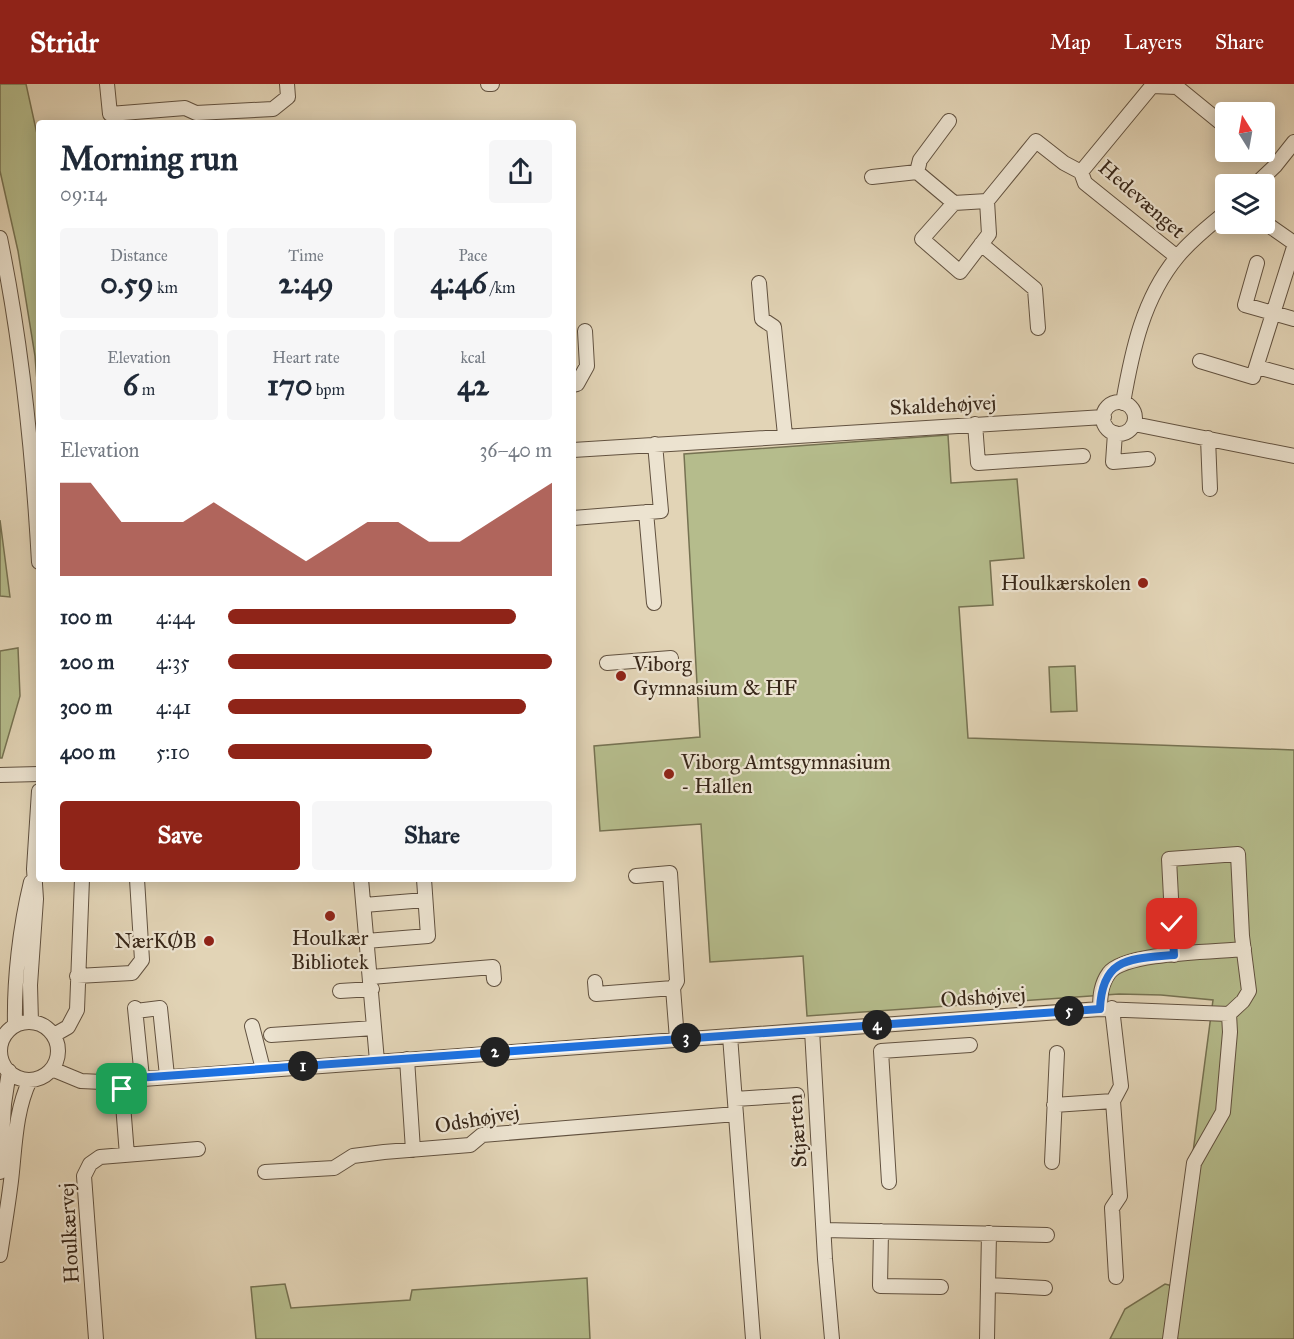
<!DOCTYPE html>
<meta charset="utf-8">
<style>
body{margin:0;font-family:"IM FELL Great Primer",serif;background:#f6f6f7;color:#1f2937;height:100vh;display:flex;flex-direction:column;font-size:22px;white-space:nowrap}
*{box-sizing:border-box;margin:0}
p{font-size:20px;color:#747a83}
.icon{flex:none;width:33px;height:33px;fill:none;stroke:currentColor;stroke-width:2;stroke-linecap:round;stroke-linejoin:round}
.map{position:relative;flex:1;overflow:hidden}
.details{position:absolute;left:36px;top:36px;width:540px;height:762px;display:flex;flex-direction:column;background:#fff;border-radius:6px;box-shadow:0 3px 15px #0003}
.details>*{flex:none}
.needle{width:39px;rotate:349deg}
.buttons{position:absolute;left:1215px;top:18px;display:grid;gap:12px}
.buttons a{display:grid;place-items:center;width:60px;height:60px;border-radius:6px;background:#fff;box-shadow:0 3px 15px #0003;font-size:30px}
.pin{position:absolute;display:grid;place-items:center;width:51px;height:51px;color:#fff;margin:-26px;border-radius:12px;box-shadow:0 3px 9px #0006}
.km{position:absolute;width:30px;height:30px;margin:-15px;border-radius:50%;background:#222;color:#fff;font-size:16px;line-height:30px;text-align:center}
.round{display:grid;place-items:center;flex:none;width:63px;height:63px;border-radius:6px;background:#f6f6f7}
.headline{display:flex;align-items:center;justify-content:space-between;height:102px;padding:0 24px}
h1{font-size:33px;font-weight:700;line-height:45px}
.metrics{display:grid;grid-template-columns:repeat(3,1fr);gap:9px;height:102px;padding:6px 24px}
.metrics div{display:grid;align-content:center;border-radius:6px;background:#f6f6f7;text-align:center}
.metrics b{font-size:30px;font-weight:700}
.metrics small{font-size:16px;font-weight:400}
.metrics p{font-size:16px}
.chart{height:168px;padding:12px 24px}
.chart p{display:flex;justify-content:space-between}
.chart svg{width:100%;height:108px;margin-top:6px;fill:#8f2418;opacity:.7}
.action{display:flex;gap:12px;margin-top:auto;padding:12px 24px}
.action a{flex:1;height:69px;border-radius:6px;background:#8f2418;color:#fff;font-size:24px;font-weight:700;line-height:69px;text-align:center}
.action a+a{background:#f6f6f7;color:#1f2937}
ul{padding:0 24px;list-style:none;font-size:20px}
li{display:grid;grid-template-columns:96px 72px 1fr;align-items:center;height:45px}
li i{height:15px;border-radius:8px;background:#8f2418}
header{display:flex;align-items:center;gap:36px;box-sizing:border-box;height:84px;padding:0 30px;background:#8f2418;color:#fff}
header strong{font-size:28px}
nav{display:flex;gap:33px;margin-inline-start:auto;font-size:21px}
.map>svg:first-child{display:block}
.green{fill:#b5bc8c;stroke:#767252;stroke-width:1.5}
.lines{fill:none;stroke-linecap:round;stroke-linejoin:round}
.minor-casing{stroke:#625240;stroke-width:16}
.minor{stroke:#ece3d0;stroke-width:14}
.route-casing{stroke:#fff;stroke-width:12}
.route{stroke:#1a73e8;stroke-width:8}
.poi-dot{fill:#8f2418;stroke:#ece3d0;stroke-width:2}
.labels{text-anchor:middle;stroke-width:4.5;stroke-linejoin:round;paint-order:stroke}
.street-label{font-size:21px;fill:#382719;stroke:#ece3d0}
.poi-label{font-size:21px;fill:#382719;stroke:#ece3d0;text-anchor:end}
</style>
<header>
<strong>Stridr</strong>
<nav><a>Map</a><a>Layers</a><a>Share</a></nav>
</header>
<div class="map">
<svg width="1294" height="1255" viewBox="0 0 1294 1255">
<rect width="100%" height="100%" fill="#e2d4b6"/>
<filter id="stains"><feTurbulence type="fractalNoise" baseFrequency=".00333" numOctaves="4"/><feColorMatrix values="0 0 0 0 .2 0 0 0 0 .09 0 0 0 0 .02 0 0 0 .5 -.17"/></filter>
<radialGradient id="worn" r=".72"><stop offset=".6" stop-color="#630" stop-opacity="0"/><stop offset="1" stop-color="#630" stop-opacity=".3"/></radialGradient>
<!-- green -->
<path class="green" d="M0 0H26L39 59V322L35 272 18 167 0 87Z
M948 351 951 399 1017 395 1024 474 990 477 993 521 959 523 968 654 1294 666V1255H1110L1125 1225 1165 1200 1173 1202 1180 1167 1213 916 1161 911 1119 910 807 932 803 872 710 878 701 740 600 747 594 662 700 653 684 370Z
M0 436 10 513 0 512Z
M18 564 20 612 2 674H0V567Z
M1075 582 1077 627 1051 628 1049 583Z
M587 1194 590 1255H256L251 1203 285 1200 291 1224 410 1216 412 1206Z"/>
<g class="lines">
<!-- minor casing -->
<g class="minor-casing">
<path id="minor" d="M107 0 110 30 185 24 196 29 273 25 288 13 287 0
M488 0H492
M1152 2 1177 3 1226 43
M917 88 920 76 949 37
M1081 88 1152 2V0
M872 93 917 88 954 119 987 117 1036 57 1064 79 1081 88 1085 99 1177 173
M1256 100 1275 82 1294 58
M954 119 922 155 960 188 989 150 987 117
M1264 138 1294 159
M0 154C22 261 33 370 39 478
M981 160 1035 205 1038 244
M1257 179 1245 221 1294 235
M759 199 762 235 774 243 785 351
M1200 277 1253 293 1294 163
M1257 283 1294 293
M573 301 577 300 587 282 585 247
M1103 334a16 16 0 1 1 32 0a16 16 0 1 1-32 0Z
M1123 319C1132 267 1143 214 1178 172 1192 155 1209 142 1226 128
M975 340 978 379 1083 372
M1134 340 1294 372
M1115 349 1113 378 1148 375
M1208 354 1210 405
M573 366 1104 333
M646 428 654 519
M573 434 661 427 655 360
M607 579 671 574
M0 691 39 690
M636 792 670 789 677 897 673 904
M361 795 377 977
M364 821 425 816
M366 857 428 852 424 795
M1174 871 1169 775 1238 770 1242 852 1249 907 1243 917 1229 930
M77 892 132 889 142 876 137 795
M371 893 493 883 494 895
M595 898 596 910 673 904 677 955
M340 907 372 905
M135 924 142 994
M1112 924 1121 1002 1113 1017 1120 1112 1112 1124 1116 1193
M1100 925C1100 912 1101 900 1109 889 1125 868 1215 868 1244 865
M136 927 160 924 167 992
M31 938 30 901 36 815 34 785 39 707
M0 967a29 29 0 1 1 58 0a29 29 0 1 1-58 0Z
M15 941C14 896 20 843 31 798
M252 942 263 985
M812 946 825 1175 832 1255
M54 951 68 943 77 926 82 795
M271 951 374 944
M730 952 753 1255
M407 975 413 1066
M52 985 81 997 102 998 1100 925 1229 930
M121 995 127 1071
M735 1015 797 1011
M1054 1021 1113 1017
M1052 1078 1057 969
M0 1088 4 1020 9 987
M265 1088 334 1084 353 1072 384 1068 470 1061 482 1051 736 1030
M889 1098 881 967 970 961
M824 1146 1047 1151
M881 1147 880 1202 941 1203
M0 1171C4 1146 8 1121 11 1097 15 1063 15 1027 30 996
M988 1201 1045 1204
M96 1255 84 1092 90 1080 100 1073 198 1065
M987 1255 989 1149
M1170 1255 1194 1079 1223 1028 1230 948 1229 930"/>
</g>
<!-- minor -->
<use href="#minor" class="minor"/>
</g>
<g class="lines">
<!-- route casing -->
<g class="route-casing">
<path id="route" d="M122 1005V995L1100 925C1102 873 1130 875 1174 871L1172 840"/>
</g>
<!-- route -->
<use href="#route" class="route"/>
</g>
<!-- markers -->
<g class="poi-dot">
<circle cx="1143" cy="499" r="6"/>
<circle cx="621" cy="592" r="6"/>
<circle cx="669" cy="690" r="6"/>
<circle cx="330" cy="832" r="6"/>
<circle cx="209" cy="857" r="6"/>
</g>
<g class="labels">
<!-- street labels -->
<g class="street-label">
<text transform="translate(1142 115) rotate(41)" y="7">Hedevænget</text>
<text transform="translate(943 321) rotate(-3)" y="7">Skaldehøjvej</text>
<text transform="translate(983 913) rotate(-4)" y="7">Odshøjvej</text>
<text transform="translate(477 1035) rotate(-10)" y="7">Odshøjvej</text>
<text transform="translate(797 1047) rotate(-94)" y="7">Stjærten</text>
<text transform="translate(69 1149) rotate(-93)" y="7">Houlkærvej</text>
</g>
<!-- poi labels -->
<g class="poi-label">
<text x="1131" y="506">Houlkærskolen</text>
<text x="633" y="587" text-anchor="start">Viborg<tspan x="633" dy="24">Gymnasium &amp; HF</tspan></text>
<text x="681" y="685" text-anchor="start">Viborg Amtsgymnasium<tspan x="681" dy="24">- Hallen</tspan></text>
<text x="330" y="861" text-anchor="middle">Houlkær<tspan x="330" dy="24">Bibliotek</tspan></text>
<text x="197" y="864">NærKØB</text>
</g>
</g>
<rect width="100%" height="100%" filter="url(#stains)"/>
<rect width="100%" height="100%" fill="url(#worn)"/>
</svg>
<div class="buttons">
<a><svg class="needle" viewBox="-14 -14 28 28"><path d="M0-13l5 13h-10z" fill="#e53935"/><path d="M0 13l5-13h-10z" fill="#747a83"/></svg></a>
<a><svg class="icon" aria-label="layers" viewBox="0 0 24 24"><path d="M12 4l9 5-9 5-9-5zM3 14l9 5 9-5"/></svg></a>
</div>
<div class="pin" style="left:122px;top:1005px;background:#1e9e55"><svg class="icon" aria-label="arrive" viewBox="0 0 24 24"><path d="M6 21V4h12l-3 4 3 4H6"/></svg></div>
<div class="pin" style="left:1172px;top:840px;background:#d93025"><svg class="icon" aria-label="check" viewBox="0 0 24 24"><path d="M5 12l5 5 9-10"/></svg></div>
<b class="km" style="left:303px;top:982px">1</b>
<b class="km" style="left:495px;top:968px">2</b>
<b class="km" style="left:686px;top:954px">3</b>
<b class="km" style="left:877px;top:941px">4</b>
<b class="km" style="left:1069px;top:927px">5</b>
<section class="details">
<div class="headline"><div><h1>Morning run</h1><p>09:14</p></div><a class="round"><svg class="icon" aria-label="share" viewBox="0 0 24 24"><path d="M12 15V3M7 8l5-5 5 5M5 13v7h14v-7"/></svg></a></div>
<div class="metrics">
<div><p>Distance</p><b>0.59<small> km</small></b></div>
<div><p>Time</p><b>2:49</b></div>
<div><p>Pace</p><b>4:46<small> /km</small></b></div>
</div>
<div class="metrics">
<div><p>Elevation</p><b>6<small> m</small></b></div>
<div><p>Heart rate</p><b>170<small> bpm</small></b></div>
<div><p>kcal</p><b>42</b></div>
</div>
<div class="chart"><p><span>Elevation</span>36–40 m</p>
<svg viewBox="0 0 160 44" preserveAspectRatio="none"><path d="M0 44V6L10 6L20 22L30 22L40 22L50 14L60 22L70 30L80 38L90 30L100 22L110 22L120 30L130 30L140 22L150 14L160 6V44z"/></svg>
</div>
<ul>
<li><b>100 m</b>4:44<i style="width:89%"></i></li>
<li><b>200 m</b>4:35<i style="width:100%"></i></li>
<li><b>300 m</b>4:41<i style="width:92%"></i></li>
<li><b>400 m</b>5:10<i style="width:63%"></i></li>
</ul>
<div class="action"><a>Save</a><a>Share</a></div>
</section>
</div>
